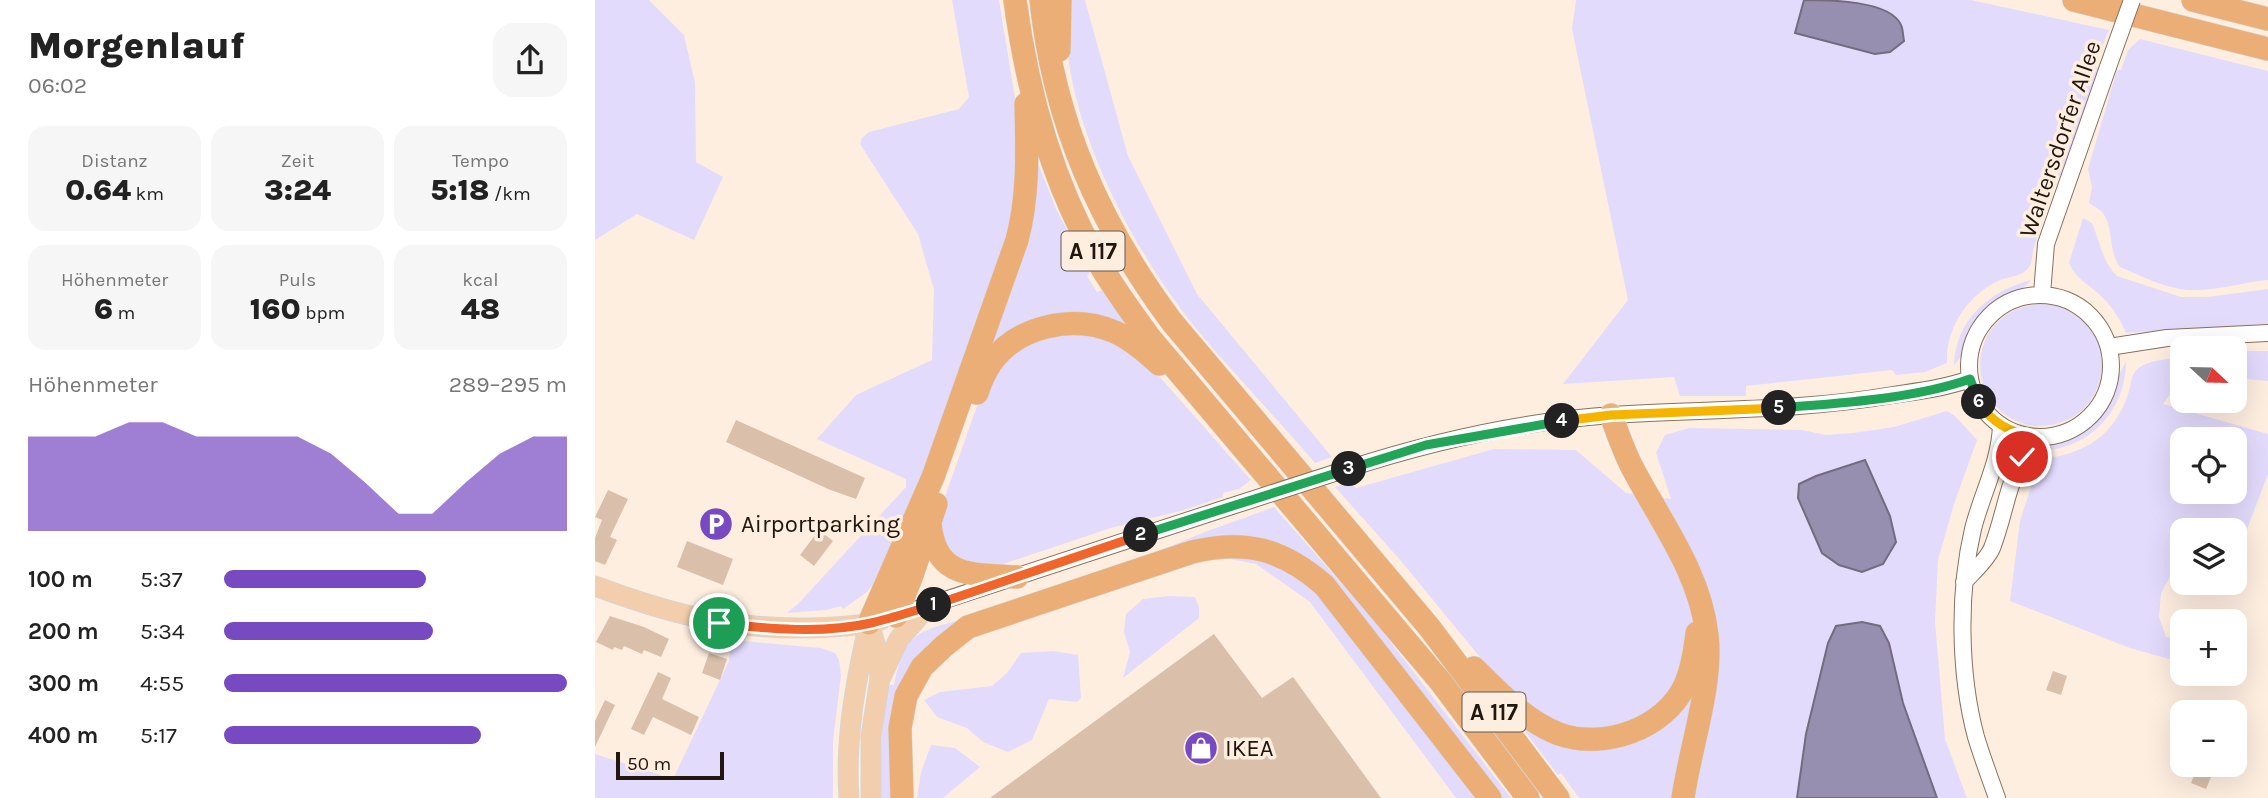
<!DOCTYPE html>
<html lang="de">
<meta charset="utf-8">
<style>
body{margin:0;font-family:Karla,sans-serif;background:#f6f6f6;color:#222;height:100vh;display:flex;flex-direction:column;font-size:26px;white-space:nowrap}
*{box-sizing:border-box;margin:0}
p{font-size:23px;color:#767676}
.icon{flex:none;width:38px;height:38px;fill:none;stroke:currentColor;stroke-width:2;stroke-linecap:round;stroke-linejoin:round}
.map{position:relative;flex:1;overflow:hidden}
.drawer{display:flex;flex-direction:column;background:#fff;width:595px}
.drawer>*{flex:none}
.needle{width:46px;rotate:112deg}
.fabs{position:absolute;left:1575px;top:336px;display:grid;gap:14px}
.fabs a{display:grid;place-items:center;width:77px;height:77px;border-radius:14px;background:#fff;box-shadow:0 7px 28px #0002;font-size:35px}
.scale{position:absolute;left:21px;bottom:18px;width:108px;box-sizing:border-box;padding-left:7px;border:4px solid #21170f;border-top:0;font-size:19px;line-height:24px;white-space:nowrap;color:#21170f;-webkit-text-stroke:5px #feeee0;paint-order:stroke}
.pin{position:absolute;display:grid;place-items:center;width:60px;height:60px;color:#fff;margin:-30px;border:4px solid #fff;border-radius:50%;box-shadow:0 2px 7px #0007}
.km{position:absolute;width:35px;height:35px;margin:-18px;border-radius:50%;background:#222;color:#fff;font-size:19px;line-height:35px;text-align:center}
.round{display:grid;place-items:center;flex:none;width:74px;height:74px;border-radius:21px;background:#f6f6f6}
.headline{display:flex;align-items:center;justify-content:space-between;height:119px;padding:0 28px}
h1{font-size:38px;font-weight:800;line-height:52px}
.stats{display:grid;grid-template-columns:repeat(3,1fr);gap:10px;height:119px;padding:7px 28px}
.stats div{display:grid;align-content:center;border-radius:18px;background:#f6f6f6;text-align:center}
.stats b{font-size:30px;font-weight:800}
.stats small{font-size:19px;font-weight:400}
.stats p{font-size:19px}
.chart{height:196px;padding:14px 28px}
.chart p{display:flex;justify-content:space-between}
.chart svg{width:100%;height:126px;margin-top:7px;fill:#774ac2;opacity:.7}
ul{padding:0 28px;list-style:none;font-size:23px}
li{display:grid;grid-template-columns:112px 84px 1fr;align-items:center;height:52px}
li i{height:18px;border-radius:9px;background:#774ac2}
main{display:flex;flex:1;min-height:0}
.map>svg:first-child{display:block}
.green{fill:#e3dbfc;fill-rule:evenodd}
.water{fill:#978fb0;stroke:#746b80;stroke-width:2}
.building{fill:#dac0aa}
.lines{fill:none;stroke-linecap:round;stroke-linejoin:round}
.minor-casing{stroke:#88705c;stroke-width:18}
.major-casing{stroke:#d7d5d4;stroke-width:21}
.highway-casing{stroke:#d7d5d4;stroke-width:24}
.minor{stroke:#fff;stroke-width:16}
.major{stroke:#f3cead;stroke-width:19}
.highway{stroke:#ebae77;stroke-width:23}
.minor-bridge-casing{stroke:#88705c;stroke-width:18;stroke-linecap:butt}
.minor-bridge{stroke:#fff;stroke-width:16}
.split-1-casing{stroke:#fff;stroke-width:14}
.split-2-casing{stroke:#fff;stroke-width:14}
.split-3-casing{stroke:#fff;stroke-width:14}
.split-4-casing{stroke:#fff;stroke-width:14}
.split-5-casing{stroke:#fff;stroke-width:14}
.split-6-casing{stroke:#fff;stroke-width:14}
.split-7-casing{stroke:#fff;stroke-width:14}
.split-1{stroke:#f0652b;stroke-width:9}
.split-2{stroke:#f0652b;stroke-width:9}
.split-3{stroke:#22a559;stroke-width:9}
.split-4{stroke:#22a559;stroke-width:9}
.split-5{stroke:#f5b400;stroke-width:9}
.split-6{stroke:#22a559;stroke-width:9}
.split-7{stroke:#f5b400;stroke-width:9}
.labels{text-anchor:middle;stroke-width:7;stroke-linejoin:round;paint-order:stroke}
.shield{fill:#feeee0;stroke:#63584e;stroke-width:2}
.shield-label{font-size:23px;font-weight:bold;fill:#21170f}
.street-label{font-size:24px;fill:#21170f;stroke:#feeee0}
.poi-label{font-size:24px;fill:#21170f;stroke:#feeee0;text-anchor:start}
</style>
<main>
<section class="drawer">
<div class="headline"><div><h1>Morgenlauf</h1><p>06:02</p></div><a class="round"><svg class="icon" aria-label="share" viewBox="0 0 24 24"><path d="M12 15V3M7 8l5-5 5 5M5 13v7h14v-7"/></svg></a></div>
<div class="stats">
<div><p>Distanz</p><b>0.64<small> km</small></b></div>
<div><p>Zeit</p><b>3:24</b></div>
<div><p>Tempo</p><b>5:18<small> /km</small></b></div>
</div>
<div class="stats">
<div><p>Höhenmeter</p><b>6<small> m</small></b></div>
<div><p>Puls</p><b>160<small> bpm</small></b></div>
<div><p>kcal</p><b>48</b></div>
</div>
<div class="chart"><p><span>Höhenmeter</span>289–295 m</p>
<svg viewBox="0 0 160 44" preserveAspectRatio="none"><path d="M0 44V11L10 11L20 11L30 6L40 6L50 11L60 11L70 11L80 11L90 17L100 27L110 38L120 38L130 27L140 17L150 11L160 11V44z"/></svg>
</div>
<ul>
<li><b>100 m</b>5:37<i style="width:59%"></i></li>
<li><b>200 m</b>5:34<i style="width:61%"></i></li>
<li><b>300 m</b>4:55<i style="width:100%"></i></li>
<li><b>400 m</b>5:17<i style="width:75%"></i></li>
</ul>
</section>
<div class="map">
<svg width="1673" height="798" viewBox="0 0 1673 798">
<rect width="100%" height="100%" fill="#feeee0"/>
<!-- green -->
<path class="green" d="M0 0H54L89 35 100 83 101 162 128 177 99 240 42 214 0 240Z
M357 0H404L423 116 421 212 332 471 279 583 272 592 248 609 246 606 231 610 192 613 203 604 311 487V479L222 439 261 395 337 360 339 290 323 234 265 144 267 138 274 132 364 109 374 97Z
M471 0H490L533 156 602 294 737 457 720 463C682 419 641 376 603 331 542 256 482 145 472 48 470 32 472 16 471 0Z
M981 0H1376L1514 30 1499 66 1503 68 1502 72 1466 177 1442 193 1433 212C1447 229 1444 232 1438 251 1437 256 1437 264 1434 267 1429 276 1413 277 1405 280 1373 294 1350 329 1352 363L1330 372 1301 375 1297 370 1151 386V396H1085L1079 377 968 384 1033 300 977 29Z
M1545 39 1673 71V280C1641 283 1607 296 1576 287 1559 283 1542 274 1525 267 1513 252 1519 229 1508 213 1505 209 1498 206 1494 203L1497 187 1493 169 1522 70H1526L1533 50Z
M442 161 461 209 495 273 492 276 502 292 507 290 532 326 507 320 390 355Z
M1488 218 1497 223C1505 242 1507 261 1522 276L1586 297H1612L1673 289V324L1531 333C1525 319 1517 306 1505 295 1493 284 1481 279 1474 263Z
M1436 280C1429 291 1403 298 1391 309 1373 325 1374 349 1359 366 1360 320 1394 291 1436 280Z
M1385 365a61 61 0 1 1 122 0a61 61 0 1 1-122 0Z
M467 331 518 340 563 375 656 480 644 489 628 493V497L589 510 516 528 396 568 357 560 341 522 389 386 414 353Z
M1640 351H1673V381L1640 378Z
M1587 357V382L1583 384 1568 404 1673 434V474L1640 561V530H1587V555L1566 593 1564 617 1571 637 1587 639V661L1585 662 1535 648 1415 601 1425 521 1445 459C1489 455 1521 435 1534 391 1537 381 1536 373 1545 367 1555 360 1575 359 1587 357ZM1587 439H1640V492H1587Z
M1531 362C1530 415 1490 452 1439 451 1451 441 1470 441 1484 433 1517 416 1514 389 1531 362Z
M1352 411 1360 416 1382 440 1359 504 1343 560 1340 622 1350 739 1372 798H1099L1103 768 1121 677 1074 695 1047 719 1005 732 966 728 920 700 806 561 740 487 755 482 761 488 899 449 981 450 1031 493 1076 499 1061 453 1070 435 1094 428 1207 430 1231 435 1258 433 1299 427Z
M679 507 777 618 916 798H904L688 544C641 530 614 535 569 549L607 533Z
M653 553 719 583 886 798H861L715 602 661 564 629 558Z
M574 596 600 597 604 607V618L528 678 535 652 529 632 531 614 548 599Z
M366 620 341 638 314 673 299 798H285C285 760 286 722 294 685H299C309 637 319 631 366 620Z
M136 640 226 648 240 653 244 660 246 675 238 742V798H0V754L78 779 134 661Z
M458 651 483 655 486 698 482 702 454 699 437 740 413 752 388 742 372 728 342 717 329 700 345 692 397 686 412 673 426 653Z
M1101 680 1080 798H984L966 773 963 775 928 729 966 744 1015 746Z
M336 745 360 748 385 767 348 798H322L326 772Z"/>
<!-- water -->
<path class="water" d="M1209 0C1233 0 1295 0 1306 25 1308 29 1308 36 1309 41L1295 52 1280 54 1200 33Z
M1270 460 1295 516 1301 542 1288 564 1267 572 1244 565 1227 553 1203 498 1204 484 1221 476Z
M1267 622 1285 626 1294 643 1308 703 1342 798H1202L1211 734 1233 643 1241 626Z"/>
<!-- building -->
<path class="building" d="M141 420 270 478 261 499 233 489 131 442Z
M13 490 33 499 15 537 22 540 10 565 0 561V538L7 520 0 517Z
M224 530 238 541 219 566 205 555Z
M92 541 138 559 128 585 82 567Z
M15 616 49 627 74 639 66 657 49 650 47 654 29 646 27 650 19 647 18 650 1 642Z
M619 634 667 698 698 677 786 798H395Z
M114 653 132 659 125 680 107 673Z
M1458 671 1472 676 1466 695 1451 690Z
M63 672 76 678 67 699 104 717 96 735 58 717 49 735 36 729Z
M10 700 20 705 0 747V721Z
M1603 765H1621L1611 789 1596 783Z"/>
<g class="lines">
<!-- minor casing -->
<g class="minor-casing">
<path id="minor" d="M1447 294 1451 244 1513 67
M1374 366a71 71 0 1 1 142 0a71 71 0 1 1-142 0Z
M1514 347 1572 338 1673 333
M749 470C835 442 927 421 1018 415 1111 409 1205 411 1298 395 1324 391 1350 388 1375 379
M1369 582C1378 572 1392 560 1397 548 1413 507 1412 471 1443 437
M301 616 634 507
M1402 798C1395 778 1387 757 1381 737 1364 673 1363 593 1378 529 1387 493 1405 462 1406 425"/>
</g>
<!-- major casing -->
<g class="major-casing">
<path id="major" d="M0 586C73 613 132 629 211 628 236 627 262 627 286 620
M274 623 283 654 285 678 276 736V798
M286 677 304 639 332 607
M254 798C250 740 260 684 273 628"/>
</g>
<!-- highway casing -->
<g class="highway-casing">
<path id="highway" d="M420 0C432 90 456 179 501 258 517 286 536 312 555 338L845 681 933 798
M446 0C459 122 504 224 577 322L834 627 963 798
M1479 0 1673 49
M1598 0 1673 19
M464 50 465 0
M382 393C385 383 390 372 396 363 422 326 478 314 520 332 536 339 551 352 564 364
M1016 415C1022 432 1028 449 1036 465 1064 520 1105 571 1112 635 1118 684 1095 748 1088 798
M335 523C340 579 377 574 422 577
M301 616 317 575 341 504
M274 623 338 477 422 240C434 195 432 151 431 104
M879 668C905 693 930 721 964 734 1008 750 1070 729 1090 685 1097 669 1100 650 1102 633
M307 798 305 728 311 696 327 667 349 646 373 627 597 552C651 539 687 549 729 585L895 798"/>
</g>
<!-- minor -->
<use href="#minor" class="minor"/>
<!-- major -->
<use href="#major" class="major"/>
<!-- highway -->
<use href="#highway" class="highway"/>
<!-- minor-bridge casing -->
<g class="minor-bridge-casing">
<path id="minor-bridge" d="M1513 67 1537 0
M634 507 749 470"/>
</g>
<!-- minor-bridge -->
<use href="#minor-bridge" class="minor-bridge"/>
</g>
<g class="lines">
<!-- split-1 casing -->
<g class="split-1-casing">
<path id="split-1" d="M124 623C172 629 228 634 276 623 297 618 318 611 339 605"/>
</g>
<!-- split-2 casing -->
<g class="split-2-casing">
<path id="split-2" d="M339 605 546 535"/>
</g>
<!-- split-3 casing -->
<g class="split-3-casing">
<path id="split-3" d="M546 535 754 469"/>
</g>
<!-- split-4 casing -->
<g class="split-4-casing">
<path id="split-4" d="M754 469 831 445 967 421"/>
</g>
<!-- split-5 casing -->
<g class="split-5-casing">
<path id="split-5" d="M967 421 1016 415 1184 408"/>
</g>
<!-- split-6 casing -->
<g class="split-6-casing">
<path id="split-6" d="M1184 408C1244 403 1319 399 1375 379L1384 402"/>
</g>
<!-- split-7 casing -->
<g class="split-7-casing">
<path id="split-7" d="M1384 402C1397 424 1418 434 1443 437L1427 457"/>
</g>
<!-- split-1 -->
<use href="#split-1" class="split-1"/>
<!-- split-2 -->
<use href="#split-2" class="split-2"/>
<!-- split-3 -->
<use href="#split-3" class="split-3"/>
<!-- split-4 -->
<use href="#split-4" class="split-4"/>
<!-- split-5 -->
<use href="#split-5" class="split-5"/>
<!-- split-6 -->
<use href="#split-6" class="split-6"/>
<!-- split-7 -->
<use href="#split-7" class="split-7"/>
</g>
<!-- icons -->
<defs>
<g id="parking-disc" transform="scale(1.75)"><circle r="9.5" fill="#774ac2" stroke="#feeee0"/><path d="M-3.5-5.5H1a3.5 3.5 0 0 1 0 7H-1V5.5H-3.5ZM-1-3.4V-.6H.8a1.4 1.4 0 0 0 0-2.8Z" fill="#fff"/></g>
<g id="shop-disc" transform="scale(1.75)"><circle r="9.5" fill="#774ac2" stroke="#feeee0"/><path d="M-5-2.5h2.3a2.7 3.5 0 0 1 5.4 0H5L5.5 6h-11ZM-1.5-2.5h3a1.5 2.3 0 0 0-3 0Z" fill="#fff"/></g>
</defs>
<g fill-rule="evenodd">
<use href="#parking-disc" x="121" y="524"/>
<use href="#shop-disc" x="606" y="748"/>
</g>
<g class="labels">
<!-- shield labels -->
<g class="shield">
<rect x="466.5" y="231.5" width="63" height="39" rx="5"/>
<rect x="867.5" y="692.5" width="63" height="39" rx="5"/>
</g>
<g class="shield-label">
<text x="498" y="259">A 117</text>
<text x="899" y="720">A 117</text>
</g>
<!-- street labels -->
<g class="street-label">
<text transform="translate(1465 139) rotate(-71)" y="8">Waltersdorfer Allee</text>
</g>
<!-- poi labels -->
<g class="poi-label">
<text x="146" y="532">Airportparking</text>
<text x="630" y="756">IKEA</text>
</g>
</g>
</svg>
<div class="fabs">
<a><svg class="needle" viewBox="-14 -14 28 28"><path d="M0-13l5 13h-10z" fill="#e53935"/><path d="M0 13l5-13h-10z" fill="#767676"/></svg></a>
<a><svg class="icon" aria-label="locate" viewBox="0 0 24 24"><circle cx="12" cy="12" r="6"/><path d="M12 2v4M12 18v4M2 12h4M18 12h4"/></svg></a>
<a><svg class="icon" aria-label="layers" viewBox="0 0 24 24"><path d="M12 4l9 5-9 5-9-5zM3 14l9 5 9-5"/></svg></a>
<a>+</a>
<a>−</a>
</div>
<div class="scale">50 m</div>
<div class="pin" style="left:124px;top:623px;background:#1e9e55"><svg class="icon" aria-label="arrive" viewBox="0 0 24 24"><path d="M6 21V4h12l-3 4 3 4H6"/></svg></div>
<div class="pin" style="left:1427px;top:457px;background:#d93025"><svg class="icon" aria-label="check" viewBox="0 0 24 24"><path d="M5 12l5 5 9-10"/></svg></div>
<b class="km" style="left:339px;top:605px">1</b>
<b class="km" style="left:546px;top:535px">2</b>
<b class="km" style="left:754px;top:469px">3</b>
<b class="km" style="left:967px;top:421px">4</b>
<b class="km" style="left:1184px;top:408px">5</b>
<b class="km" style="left:1384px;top:402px">6</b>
</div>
</main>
